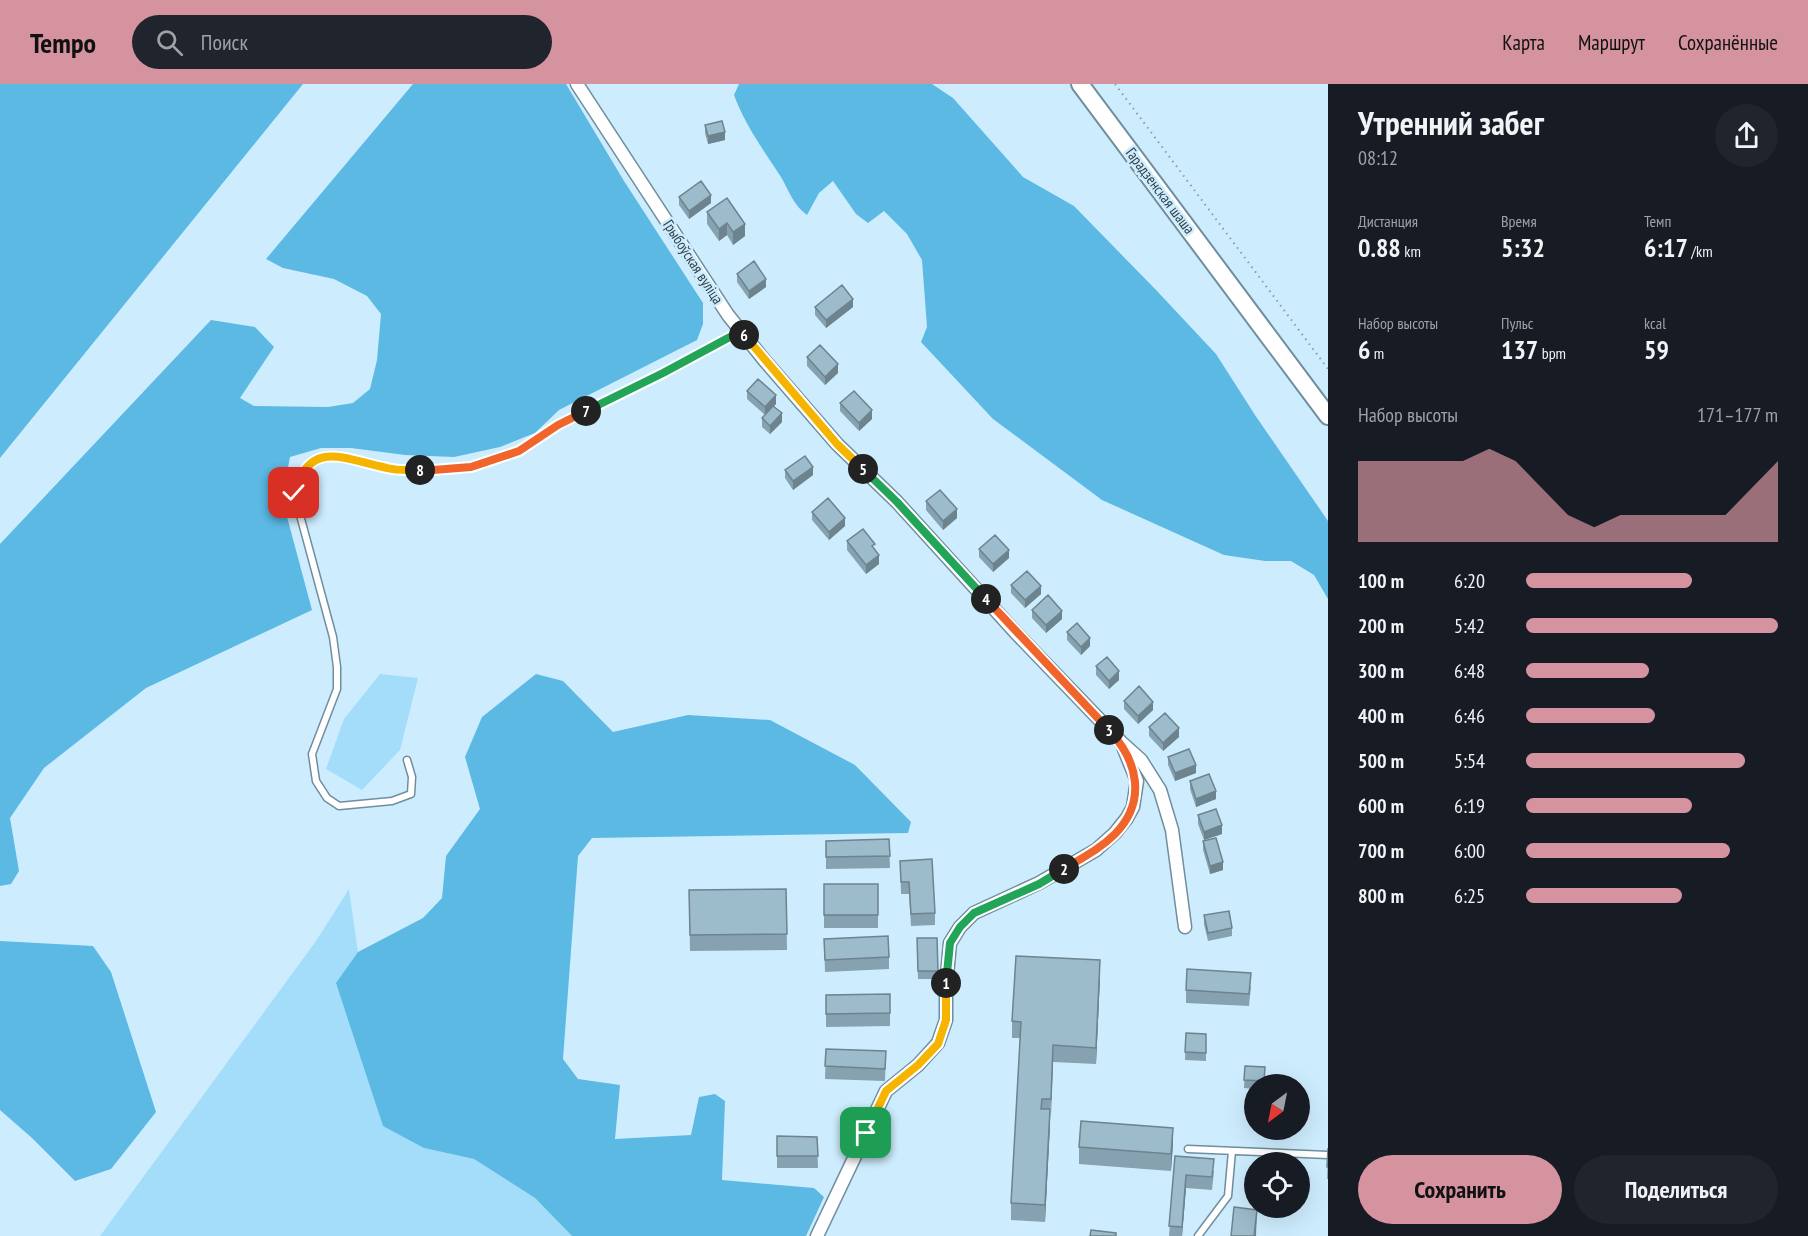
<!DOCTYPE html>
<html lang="ru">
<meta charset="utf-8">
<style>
body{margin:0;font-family:"PT Sans Narrow",sans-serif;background:#20242c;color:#f1f3f6;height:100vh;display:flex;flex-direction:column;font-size:22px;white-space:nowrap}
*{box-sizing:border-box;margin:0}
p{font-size:20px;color:#9ea1a6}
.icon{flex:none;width:33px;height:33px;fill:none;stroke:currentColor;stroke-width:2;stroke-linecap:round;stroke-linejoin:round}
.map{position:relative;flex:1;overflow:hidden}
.panel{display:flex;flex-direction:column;background:#171b24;width:480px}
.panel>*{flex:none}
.needle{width:39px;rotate:212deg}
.fabs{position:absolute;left:1244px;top:990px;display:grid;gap:12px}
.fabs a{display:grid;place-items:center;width:66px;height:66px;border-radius:50%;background:#171b24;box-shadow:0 6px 24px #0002;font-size:30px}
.pin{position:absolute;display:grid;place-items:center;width:51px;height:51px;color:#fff;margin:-26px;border-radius:12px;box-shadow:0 3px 9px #0006}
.km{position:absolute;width:30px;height:30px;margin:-15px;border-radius:50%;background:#222;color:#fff;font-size:16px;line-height:30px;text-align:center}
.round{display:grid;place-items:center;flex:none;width:63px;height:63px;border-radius:32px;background:#20242c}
.head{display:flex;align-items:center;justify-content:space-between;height:102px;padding:0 30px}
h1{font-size:33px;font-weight:700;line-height:45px}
.figures{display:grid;grid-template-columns:repeat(3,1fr);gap:9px;height:102px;padding:6px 30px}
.figures div{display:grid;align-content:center}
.figures b{font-size:26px;font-weight:700}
.figures small{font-size:16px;font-weight:400}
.figures p{font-size:16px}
.chart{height:168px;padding:12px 30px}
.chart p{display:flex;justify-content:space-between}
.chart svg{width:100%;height:108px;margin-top:6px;fill:#d4939e;opacity:.7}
.action{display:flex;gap:12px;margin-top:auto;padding:12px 30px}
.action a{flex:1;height:69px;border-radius:36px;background:#d4939e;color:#111;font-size:24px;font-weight:700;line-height:69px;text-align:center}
.action a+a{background:#20242c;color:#f1f3f6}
ul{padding:0 30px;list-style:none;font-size:20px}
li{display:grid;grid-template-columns:96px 72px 1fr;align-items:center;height:45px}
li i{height:15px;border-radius:8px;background:#d4939e}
header{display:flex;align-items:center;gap:36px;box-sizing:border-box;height:84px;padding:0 30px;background:#d4939e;color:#111}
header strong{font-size:28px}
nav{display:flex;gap:33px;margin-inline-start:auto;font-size:21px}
.search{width:420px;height:54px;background:#20242c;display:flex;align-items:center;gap:15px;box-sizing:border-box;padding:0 21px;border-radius:33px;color:#9ea1a6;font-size:22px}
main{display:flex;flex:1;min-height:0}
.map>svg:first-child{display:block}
.green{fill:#a4ddf9}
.forest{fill:#5bb9e4}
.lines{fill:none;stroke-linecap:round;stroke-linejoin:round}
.service-casing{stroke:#708e9d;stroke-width:9}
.minor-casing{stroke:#708e9d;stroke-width:15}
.secondary-casing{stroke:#708e9d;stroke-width:20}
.path{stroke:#859ca8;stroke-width:2;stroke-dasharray:1.5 4.5;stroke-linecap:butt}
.service{stroke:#fff;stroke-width:6}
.minor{stroke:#fff;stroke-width:12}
.secondary{stroke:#fff;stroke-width:16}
.wall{fill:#86a1af}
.shaded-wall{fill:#6d838e}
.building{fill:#9cbbcb;stroke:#6d838e;stroke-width:1.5}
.split-1-casing{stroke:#fff;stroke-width:12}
.split-2-casing{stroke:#fff;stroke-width:12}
.split-3-casing{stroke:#fff;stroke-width:12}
.split-4-casing{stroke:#fff;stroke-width:12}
.split-5-casing{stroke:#fff;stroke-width:12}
.split-6-casing{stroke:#fff;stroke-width:12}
.split-7-casing{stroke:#fff;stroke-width:12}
.split-8-casing{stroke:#fff;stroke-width:12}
.split-9-casing{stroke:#fff;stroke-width:12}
.split-1{stroke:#f5b400;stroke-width:8}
.split-2{stroke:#22a559;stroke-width:8}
.split-3{stroke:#f0652b;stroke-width:8}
.split-4{stroke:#f0652b;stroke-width:8}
.split-5{stroke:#22a559;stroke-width:8}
.split-6{stroke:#f5b400;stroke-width:8}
.split-7{stroke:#22a559;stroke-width:8}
.split-8{stroke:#f0652b;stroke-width:8}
.split-9{stroke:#f5b400;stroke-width:8}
.labels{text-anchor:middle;stroke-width:5;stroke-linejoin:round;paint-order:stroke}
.street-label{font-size:15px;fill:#313e45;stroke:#cdedfe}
</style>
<header>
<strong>Tempo</strong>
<div class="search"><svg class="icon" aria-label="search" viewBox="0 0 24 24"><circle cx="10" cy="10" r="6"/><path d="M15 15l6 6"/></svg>Поиск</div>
<nav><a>Карта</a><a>Маршрут</a><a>Сохранённые</a></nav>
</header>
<main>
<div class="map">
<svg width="1328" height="1152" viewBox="0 0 1328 1152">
<rect width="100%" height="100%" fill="#cdedfe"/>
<!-- green -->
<path class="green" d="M380 590 418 594 400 666 362 706 326 685 344 635Z
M349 805 358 868 336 900 424 1064 474 1075 535 1114 572 1152H100L316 857Z"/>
<!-- forest -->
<path class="forest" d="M0 0H303L0 374Z
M413 0H566L624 97 703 219V240L697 256 559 326 535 349 500 363 454 373 405 371 351 364H321L290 373 282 414 312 526 146 604 44 684 10 734 19 787 11 800 0 802V460L211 236 255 243 274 263 240 314 254 322 328 323 353 319 370 305 377 276 381 230 367 212 334 195 283 184 266 175Z
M739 0H932L953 14 1023 93 1074 122 1157 207 1216 270 1255 331 1328 437V515L1314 491 1291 477H1265L1224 471 1102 416 993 335 921 258 927 243 922 176 907 150 884 127 868 139 856 130 833 97 819 109 807 131C794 122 789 107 781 93 764 67 745 41 734 11Z
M536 590 563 597 613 648 688 631 770 636 855 681 911 738 908 749 592 754 578 772 563 975 578 995 620 1001 615 1055 691 1051 699 1013 715 1010 725 1017 722 1096 814 1104 824 1113 806 1152H572L535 1114 474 1075 424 1064 383 1042 336 899 358 868 423 834 442 814 446 772 480 725 465 673 482 633Z
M0 857 93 862 111 888 156 1028 111 1085 75 1097 32 1054 0 1026Z"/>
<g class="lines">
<!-- service casing -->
<g class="service-casing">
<path id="service" d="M407 676 412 693 411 710 392 717 339 722 327 714 316 697 312 670 337 605V583L333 553 294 409 299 393 304 385 316 376 329 372 368 379 388 385 433 386 471 383 519 367 558 341 663 289 740 247
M1188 1065 1328 1071
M1198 1152 1228 1112 1232 1067"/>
</g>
<!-- minor casing -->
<g class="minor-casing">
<path id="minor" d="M577 0 728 231 765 277 837 360 897 418 1016 549 1121 658 1141 676 1160 706 1172 746 1185 843
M817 1152 886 1007 918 981 938 959 946 936V902L950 859 960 843 974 829 1039 799 1096 766 1115 749 1127 734 1133 723 1137 697 1124 665"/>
</g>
<!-- secondary casing -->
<g class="secondary-casing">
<path id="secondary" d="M1080 0 1328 332"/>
</g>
<!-- path -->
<path class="path" d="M1115 0 1328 285"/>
<!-- service -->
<use href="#service" class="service"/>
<!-- minor -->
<use href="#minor" class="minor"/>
<!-- secondary -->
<use href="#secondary" class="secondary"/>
</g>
<!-- wall -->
<path class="wall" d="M705 41 725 56 708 60 705 49Z
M679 113 711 119 689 135 679 121Z
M727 114 745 152 733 161 727 151 719 157 707 140V128Z
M737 190 766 203 749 215 737 198Z
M815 223H853L826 244 815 231Z
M807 273 838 289 825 301 807 282Z
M747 307 776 320 774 322 782 338 770 350 762 343V334L765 331 747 315Z
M840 319 872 335 859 347 840 327Z
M785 386 813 391 793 406 785 394Z
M926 417 957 434 943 446 926 426Z
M812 428 845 442 829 456 812 436Z
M847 457 875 467 879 480 866 490 847 466Z
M979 465 1009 474 993 488 979 473Z
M1011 501 1041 510 1025 524 1011 509Z
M1032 526 1062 535 1046 549 1032 534Z
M1067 548 1090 562 1081 571 1067 556Z
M1096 582 1119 596 1109 605 1096 591Z
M1124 617 1153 626 1138 640 1124 625Z
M1149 643 1179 653 1163 667 1149 652Z
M1168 673 1196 689 1175 697 1168 681Z
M1190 697 1216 715 1196 723 1190 705Z
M1198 731 1222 750 1204 756 1198 740Z
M889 755 890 784 826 785V757Z
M1203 757 1223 786 1210 790 1203 766Z
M900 777 935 829V841L911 842 909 810H901Z
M824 800H878V844H824Z
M786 805 787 866 690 867 689 806Z
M1204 831 1232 844V852L1208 857 1204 840Z
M917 854H937L938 895H918Z
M824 855 889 873V885L825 888Z
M1100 893 1096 980 1053 978 1045 1138 1011 1136V1119L1020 954H1012V937Z
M1251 902 1249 922 1186 919V906Z
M890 910V942L826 943V911Z
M1186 949 1206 950V977L1185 976Z
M826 965 886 967 885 997 825 995Z
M1245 982 1265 983 1264 1000H1254V1005L1244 1004Z
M777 1052 817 1053 818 1084H777Z
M1173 1060 1171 1087 1079 1080V1063Z
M1328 1064V1095H1327Z
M1175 1072 1214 1087 1212 1106 1186 1104 1182 1152H1169Z"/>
<!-- shaded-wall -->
<path class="shaded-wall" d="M725 48V56L708 60V52Z
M711 111V119L689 135V127Z
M727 139V151L719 157V145Z
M745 140V152L733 161V148Z
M766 195V203L749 215V207Z
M853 215V223L826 244V236Z
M838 280V289L825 301V293Z
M776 311V320L765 331V323Z
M872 326V335L859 347V339Z
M782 329V338L770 350V342Z
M813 383V391L793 406V397Z
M957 425V434L943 446V437Z
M845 434V442L829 456V448Z
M1009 466V474L993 488V480Z
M879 471V480L866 490V481Z
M1041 502V510L1025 524V516Z
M1062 527V535L1046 549V541Z
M1090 554V562L1081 571V563Z
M1119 587V596L1109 605V597Z
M1153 618V626L1138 640V632Z
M1179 644V653L1163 667V659Z
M1196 681V689L1175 697V689Z
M1216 707V715L1196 723V715Z
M1222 741V750L1204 756V748Z
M1223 778V786L1210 790V782Z
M1100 876V893L1096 980V964Z
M1053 961V978L1051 1031V1015Z
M1050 1025V1042L1045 1138V1121Z
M1173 1044V1060L1171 1087V1070Z
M1186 1091V1104L1182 1152V1143Z
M1257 1126 1256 1152H1254Z"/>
<!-- building -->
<path class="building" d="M722 37 725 48 708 52 705 41Z
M701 97 711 111 689 127 679 113Z
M727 114 745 140 733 148 727 139 719 145 707 128Z
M754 177 766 195 749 207 737 190Z
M842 201 853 215 826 236 815 223Z
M820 261 838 280 825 293 807 273Z
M758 295 776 311 765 323 747 307Z
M854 307 872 326 859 339 840 319Z
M773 322 782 329 770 342 762 334Z
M805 372 813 383 793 397 785 386Z
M940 406 957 425 943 437 926 417Z
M828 414 845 434 829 448 812 428Z
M863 445 875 460 872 462 879 471 866 481 847 457Z
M995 451 1009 466 993 480 979 465Z
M1027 487 1041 502 1025 516 1011 501Z
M1048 511 1062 527 1046 541 1032 526Z
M1077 539 1090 554 1081 563 1067 548Z
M1107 573 1119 587 1109 597 1096 582Z
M1139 602 1153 618 1138 632 1124 617Z
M1165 629 1179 644 1163 659 1149 643Z
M1189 665 1196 681 1175 689 1168 673Z
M1209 690 1216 707 1196 715 1190 697Z
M1216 725 1222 741 1204 748 1198 731Z
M1216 754 1223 778 1210 782 1203 757Z
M889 755 890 772 826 773V757Z
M932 775 935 829 911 830 909 798H901L900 777Z
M824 800H878V831H824Z
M786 805 787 850 690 851 689 806Z
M1229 827 1232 844 1208 849 1204 831Z
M888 852 889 873 825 876 824 855Z
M917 854H937L938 887H918Z
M1016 872 1100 876 1096 964 1053 961 1051 1015H1042L1041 1025H1050L1045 1121 1011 1119 1021 938 1012 937Z
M1187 885 1251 889 1249 910 1186 906Z
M890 910V929L826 930V911Z
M1186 949 1206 950V969L1185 968Z
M826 965 886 967 885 985 825 982Z
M1245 982 1265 983 1264 997 1244 996Z
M1081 1037 1173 1044 1171 1070 1079 1063Z
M777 1052 817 1053 818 1072H777Z
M1328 1064V1083H1327Z
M1175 1072 1214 1075 1212 1093 1186 1091 1182 1143 1169 1142Z
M1234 1123 1257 1126 1254 1152H1231Z
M1091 1146 1116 1149V1152H1090Z"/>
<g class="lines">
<!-- split-1 casing -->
<g class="split-1-casing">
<path id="split-1" d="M866 1049 886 1007 918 981 938 960 946 936V899"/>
</g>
<!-- split-2 casing -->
<g class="split-2-casing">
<path id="split-2" d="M946 899 950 859 960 843 974 829 1039 800 1064 785"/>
</g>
<!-- split-3 casing -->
<g class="split-3-casing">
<path id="split-3" d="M1064 785C1082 774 1100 765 1115 750 1147 717 1138 677 1109 646"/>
</g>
<!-- split-4 casing -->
<g class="split-4-casing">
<path id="split-4" d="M986 515 1109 646"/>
</g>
<!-- split-5 casing -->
<g class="split-5-casing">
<path id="split-5" d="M863 385 897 418 986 515"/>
</g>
<!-- split-6 casing -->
<g class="split-6-casing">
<path id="split-6" d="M744 251 837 360 863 385"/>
</g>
<!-- split-7 casing -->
<g class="split-7-casing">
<path id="split-7" d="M586 327 663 289 741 247 744 251"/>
</g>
<!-- split-8 casing -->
<g class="split-8-casing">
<path id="split-8" d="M420 386H433L471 383 519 367 558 341 586 327"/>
</g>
<!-- split-9 casing -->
<g class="split-9-casing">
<path id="split-9" d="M294 409C310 353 346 376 387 384 398 387 410 386 420 386"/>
</g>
<!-- split-1 -->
<use href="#split-1" class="split-1"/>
<!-- split-2 -->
<use href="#split-2" class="split-2"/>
<!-- split-3 -->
<use href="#split-3" class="split-3"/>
<!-- split-4 -->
<use href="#split-4" class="split-4"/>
<!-- split-5 -->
<use href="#split-5" class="split-5"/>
<!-- split-6 -->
<use href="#split-6" class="split-6"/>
<!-- split-7 -->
<use href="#split-7" class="split-7"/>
<!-- split-8 -->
<use href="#split-8" class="split-8"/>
<!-- split-9 -->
<use href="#split-9" class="split-9"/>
</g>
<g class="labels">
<!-- street labels -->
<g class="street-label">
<text transform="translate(1160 107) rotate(53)" y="5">Гарадзенская шаша</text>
<text transform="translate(693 178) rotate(57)" y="5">Грыбоўская вуліца</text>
</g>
</g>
</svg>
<div class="fabs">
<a><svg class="needle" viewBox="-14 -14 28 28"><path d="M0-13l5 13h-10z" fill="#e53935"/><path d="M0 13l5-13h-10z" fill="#9ea1a6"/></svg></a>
<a><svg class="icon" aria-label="locate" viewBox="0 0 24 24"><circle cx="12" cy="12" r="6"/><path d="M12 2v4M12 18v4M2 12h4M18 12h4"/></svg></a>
</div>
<div class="pin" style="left:866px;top:1049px;background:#1e9e55"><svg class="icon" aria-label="arrive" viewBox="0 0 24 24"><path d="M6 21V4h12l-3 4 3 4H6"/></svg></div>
<div class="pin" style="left:294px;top:409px;background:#d93025"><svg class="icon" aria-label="check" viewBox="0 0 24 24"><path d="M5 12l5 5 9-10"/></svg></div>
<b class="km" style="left:946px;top:899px">1</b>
<b class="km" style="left:1064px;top:785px">2</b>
<b class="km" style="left:1109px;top:646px">3</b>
<b class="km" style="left:986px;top:515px">4</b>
<b class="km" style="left:863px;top:385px">5</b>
<b class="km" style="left:744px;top:251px">6</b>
<b class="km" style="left:586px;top:327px">7</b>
<b class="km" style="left:420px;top:386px">8</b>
</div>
<section class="panel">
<div class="head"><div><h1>Утренний забег</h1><p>08:12</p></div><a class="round"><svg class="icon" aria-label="share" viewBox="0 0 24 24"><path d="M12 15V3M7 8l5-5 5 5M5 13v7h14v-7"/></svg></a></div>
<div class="figures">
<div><p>Дистанция</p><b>0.88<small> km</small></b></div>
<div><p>Время</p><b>5:32</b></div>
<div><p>Темп</p><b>6:17<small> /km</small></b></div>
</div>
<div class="figures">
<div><p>Набор высоты</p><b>6<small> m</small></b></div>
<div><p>Пульс</p><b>137<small> bpm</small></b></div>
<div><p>kcal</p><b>59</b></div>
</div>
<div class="chart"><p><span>Набор высоты</span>171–177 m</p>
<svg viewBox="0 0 160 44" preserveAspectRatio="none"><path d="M0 44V11L10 11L20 11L30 11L40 11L50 6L60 11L70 22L80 33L90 38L100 33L110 33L120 33L130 33L140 33L150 22L160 11V44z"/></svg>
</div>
<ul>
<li><b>100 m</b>6:20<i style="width:66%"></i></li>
<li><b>200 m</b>5:42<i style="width:100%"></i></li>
<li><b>300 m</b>6:48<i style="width:49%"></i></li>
<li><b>400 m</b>6:46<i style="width:51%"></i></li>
<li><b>500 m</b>5:54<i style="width:87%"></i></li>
<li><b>600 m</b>6:19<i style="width:66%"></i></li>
<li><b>700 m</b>6:00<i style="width:81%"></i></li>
<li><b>800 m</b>6:25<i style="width:62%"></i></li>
</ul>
<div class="action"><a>Сохранить</a><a>Поделиться</a></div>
</section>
</main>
